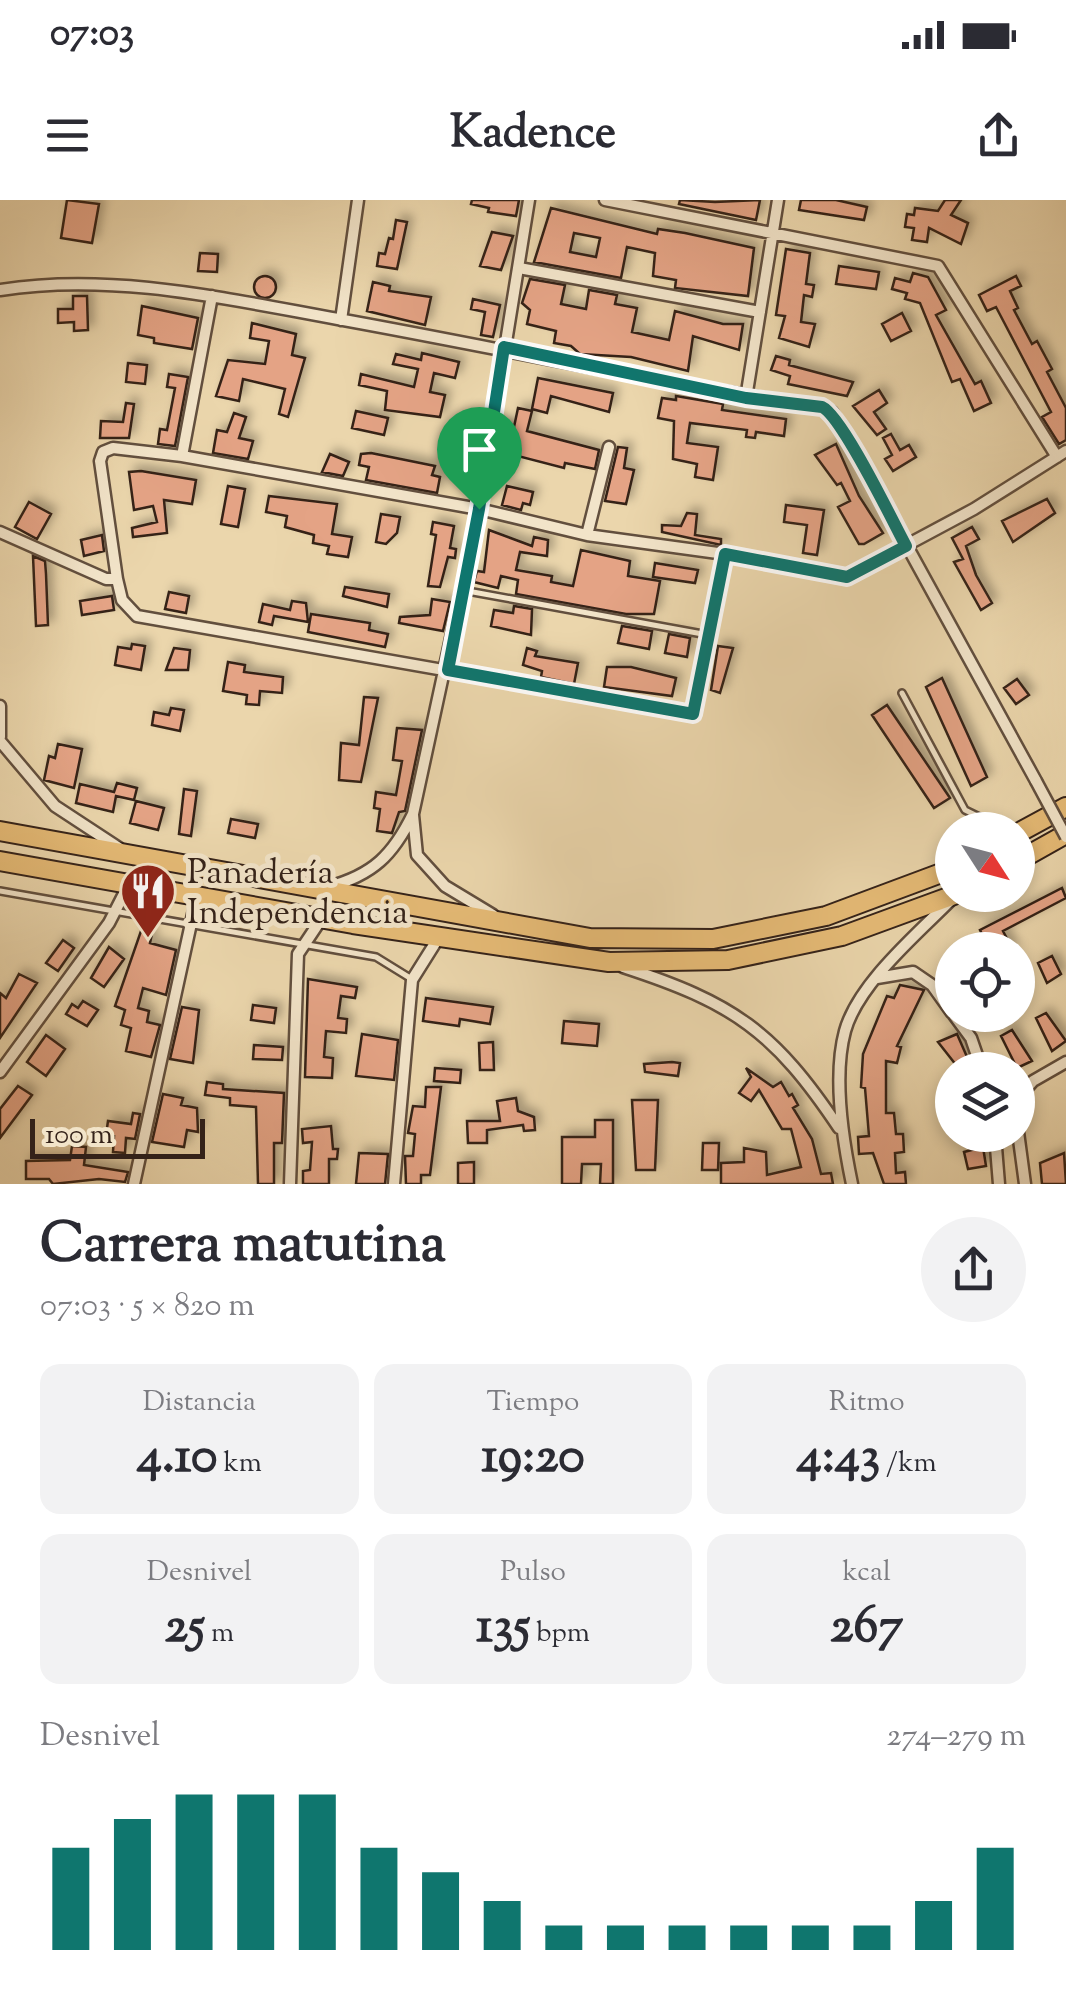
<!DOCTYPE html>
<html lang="es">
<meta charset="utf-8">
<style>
body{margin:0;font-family:"Sorts Mill Goudy",serif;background:#f2f2f3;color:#2b2b33;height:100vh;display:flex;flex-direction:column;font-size:38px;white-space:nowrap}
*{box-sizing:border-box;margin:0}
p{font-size:32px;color:#7c7c81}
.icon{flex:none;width:55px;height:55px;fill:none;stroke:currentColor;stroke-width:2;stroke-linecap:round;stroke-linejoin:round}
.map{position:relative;height:984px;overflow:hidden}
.sheet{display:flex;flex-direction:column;background:#fff;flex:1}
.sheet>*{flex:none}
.needle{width:65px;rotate:126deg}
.controls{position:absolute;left:935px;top:612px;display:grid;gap:20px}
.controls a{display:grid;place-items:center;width:100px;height:100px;border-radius:50%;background:#fff;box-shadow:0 5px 15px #0003;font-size:50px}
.scale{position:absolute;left:30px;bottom:25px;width:175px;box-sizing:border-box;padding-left:10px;border:5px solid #342219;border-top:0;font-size:28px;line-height:35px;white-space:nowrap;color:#342219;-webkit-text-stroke:8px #f2e4c9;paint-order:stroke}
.pin{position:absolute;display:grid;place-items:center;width:85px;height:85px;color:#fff;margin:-102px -42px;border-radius:50% 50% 50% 0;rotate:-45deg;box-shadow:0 0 10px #0007}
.pin .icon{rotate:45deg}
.round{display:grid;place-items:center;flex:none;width:105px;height:105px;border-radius:52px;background:#f2f2f3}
.headline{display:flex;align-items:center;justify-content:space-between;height:170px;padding:0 40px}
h1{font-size:55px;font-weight:800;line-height:75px}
.figures{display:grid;grid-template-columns:repeat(3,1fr);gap:15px;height:170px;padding:10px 40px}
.figures div{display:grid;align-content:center;border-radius:20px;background:#f2f2f3;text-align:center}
.figures b{font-size:50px;font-weight:800}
.figures small{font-size:28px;font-weight:400}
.figures p{font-size:28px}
.chart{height:280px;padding:20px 40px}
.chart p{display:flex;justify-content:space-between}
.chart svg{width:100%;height:180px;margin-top:10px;stroke:#0f766e;stroke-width:6}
.status{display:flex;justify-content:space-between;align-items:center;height:70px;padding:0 50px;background:#fff;direction:ltr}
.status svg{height:28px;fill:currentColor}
header{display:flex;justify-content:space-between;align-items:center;height:130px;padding:0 40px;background:#fff;font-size:45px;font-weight:800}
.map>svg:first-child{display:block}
.building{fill:#e4a385;stroke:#342219;stroke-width:2.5;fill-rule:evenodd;filter:url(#shadow)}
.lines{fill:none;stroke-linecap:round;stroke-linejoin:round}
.service-casing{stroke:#624f3e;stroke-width:10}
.minor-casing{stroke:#624f3e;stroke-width:15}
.trunk-casing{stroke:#342219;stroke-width:22}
.service{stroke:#f2e4c9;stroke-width:5}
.minor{stroke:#f2e4c9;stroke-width:10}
.trunk{stroke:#e6bb76;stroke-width:18}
.minor-bridge-casing{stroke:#624f3e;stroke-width:15;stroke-linecap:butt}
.minor-bridge{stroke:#f2e4c9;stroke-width:10}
.route-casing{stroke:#fff;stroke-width:20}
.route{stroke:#0f766e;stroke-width:12}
.labels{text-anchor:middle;stroke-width:10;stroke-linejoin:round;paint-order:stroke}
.poi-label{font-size:35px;fill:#342219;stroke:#f2e4c9;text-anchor:start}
</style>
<div class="status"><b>07:03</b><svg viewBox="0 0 49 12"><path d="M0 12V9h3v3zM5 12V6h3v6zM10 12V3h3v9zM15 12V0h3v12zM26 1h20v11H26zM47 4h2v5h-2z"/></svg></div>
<header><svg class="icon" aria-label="menu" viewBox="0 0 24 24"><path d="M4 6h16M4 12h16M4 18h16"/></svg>Kadence<svg class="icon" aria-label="share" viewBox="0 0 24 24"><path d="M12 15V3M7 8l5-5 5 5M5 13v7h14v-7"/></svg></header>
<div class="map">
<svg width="1066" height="984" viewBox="0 0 1066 984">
<defs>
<filter id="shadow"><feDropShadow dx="5.5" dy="-5.5" stdDeviation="5" flood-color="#0004"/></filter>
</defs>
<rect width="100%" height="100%" fill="#ebd6ac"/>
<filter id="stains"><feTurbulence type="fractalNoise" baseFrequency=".002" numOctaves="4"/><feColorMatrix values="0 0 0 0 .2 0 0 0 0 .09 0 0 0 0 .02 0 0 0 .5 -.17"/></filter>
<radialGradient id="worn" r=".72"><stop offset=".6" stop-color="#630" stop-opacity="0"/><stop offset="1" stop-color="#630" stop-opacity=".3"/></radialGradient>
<!-- building -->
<path class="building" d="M67 0 99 4 92 43 61 38Z
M472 0H519L516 16 488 12 489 8 471 4Z
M680 0 715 2 760 0 756 20 679 4Z
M801 0H836L867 7 864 20 799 10Z
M945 0H961L951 15 968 23 961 44 929 28 927 42 912 40 914 28 905 27 907 14 914 15 915 8 938 11Z
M551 8 657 34 658 29 685 33 754 48 748 96 675 88 676 80 653 76 655 53 627 47 621 78 534 62ZM574 33 600 38 596 57 570 52Z
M396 20 407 22 397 69 377 66 379 53 385 54 389 38 393 39Z
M492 32 513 36 501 70 480 66Z
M786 49 810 53 806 84 814 85 812 97 804 95 801 122 815 124 809 147 779 138 785 116 776 115Z
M200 53 218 54 217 72 198 71Z
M839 66 879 72 876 89 836 84Z
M913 73 928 77 946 110 936 115 975 184 981 181 991 203 974 211 960 179 952 182 920 103 905 99 907 93 892 89 895 78 910 82Z
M254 87a11 11 0 1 1 22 0a11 11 0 1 1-22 0Z
M1016 76 1021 86 1010 91 1018 108 1014 110 1032 144 1037 141 1052 169 1047 172 1066 208V240L1059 244 1042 217 1051 212 996 107 987 111 979 95Z
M530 79 565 85 561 104 586 109 589 90 617 95 615 104 637 108 632 132 669 140 675 111 723 124H743L739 150 693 136 688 171 631 157 580 154 571 146 554 143 556 131 527 124 530 110 522 103Z
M373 82 390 86 389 91 431 97 425 125 367 111Z
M73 96H87L88 130 74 131V122L58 123V109H73Z
M473 99 500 105 493 137 481 135 485 112 471 109Z
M142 106 198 118 192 149 154 143V138L138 135Z
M902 113 911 131 891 141 882 124Z
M252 123 296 134 292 155 305 158 288 217 279 214 285 189 243 179 239 201 216 196 228 160 265 164 269 141 250 138Z
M422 153 459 162 455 178 434 173 430 192 445 195 440 217 385 210 387 191 359 185 361 174 414 187 418 169 393 164 396 154 421 160Z
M776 156 790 160 789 165 853 182 847 196 788 184 790 176 771 170Z
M128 163 147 165 145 184 126 182Z
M169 174 188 177 175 246 158 244 160 229 167 230 175 188 167 187Z
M538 178 613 193 609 212 551 196 547 213 532 209Z
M879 190 887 203 874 212 886 229 877 235 853 206Z
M676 196 723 204 722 210 786 219 784 236 756 232 755 238 746 237 747 230 690 223 687 243 718 247 713 280 695 277 697 264 673 259 674 221 658 218 662 198 676 200Z
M126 203 134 204 129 238H100L101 221 123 222Z
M518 208 532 211 527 231 599 250 595 269 565 263 564 268 506 253 511 238 500 235 503 224 514 227Z
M356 211 388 218 384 235 352 228Z
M234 213 246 217 239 238 253 241 248 259 213 253 217 230 227 232Z
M891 234 900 250 909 245 916 257 893 271 885 259 892 255 883 238Z
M836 244 859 296 883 333 864 344H859L838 307 850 301 841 283 837 285 815 255Z
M618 247 627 248 624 268 634 270 626 304 605 301Z
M371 253 435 266 432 275 440 277 437 293 366 280 369 267 359 265 361 254Z
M330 254 349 262 343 276 322 272Z
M141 271 196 280 192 304 164 300 167 333 133 337 132 328 157 322 153 306 134 310 129 272Z
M228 286 245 289 238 327 221 324Z
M507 286 533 292 530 305 523 303 521 310 502 305Z
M269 296 337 304 332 334 352 337 348 357 327 354 329 346 313 343 314 335 285 327 287 316 266 312Z
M1047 299 1055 313 1013 342 1002 321Z
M29 302 51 314 37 339 15 327Z
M786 305 824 310 817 355 803 353 807 325 784 322Z
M687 313 697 314 695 335 721 339V345L662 332V325L681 326Z
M381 314 400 317 397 333 386 344 376 342Z
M433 322 454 326 450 348 456 349 455 358 448 357 440 387 428 386 436 335 431 334Z
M972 327 979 339 966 346 976 375 992 403 981 410 954 362 963 359 952 338Z
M489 330 532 346 534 337 548 340 547 356 520 352 516 370 552 376 551 382 573 386 581 350 630 361 628 376 660 381 654 414H626L516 394 518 380 501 376 498 388 474 382 477 371 484 372Z
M102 335 104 351 84 356 81 340Z
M33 356 45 361 46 374 48 425 36 426Z
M655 363 698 370 695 383 653 377Z
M345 387 389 394 387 407 343 396Z
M169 392 189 396 186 413 165 409Z
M112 396 114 410 82 415 80 401Z
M432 399 450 402 443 431 399 423 400 417 430 415Z
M292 401 306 403 308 422 274 416 272 425 259 422 263 404 290 410Z
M514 406 532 409 531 435 491 426 494 410 513 413Z
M311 414 370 423 369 430 388 434 385 447 308 432Z
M622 426 652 431 649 449 618 443Z
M669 434 690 438 687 457 665 453Z
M132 444 145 446 141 470 115 465 118 447 131 449Z
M718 446 733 448 720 493 711 490Z
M174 448 190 450 188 470H166Z
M527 448 537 451 535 456 578 463 574 484 541 477 542 471 523 465Z
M228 462 245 465 244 472 283 477 282 493 260 491 259 505 246 504 247 495 223 491Z
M607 467H631L676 478 672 496 604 487Z
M942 478 987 577 971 586 926 487Z
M1017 479 1029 495 1016 504 1004 488Z
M364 497 378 498 361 582 339 580 341 543 359 545Z
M887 505 950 598 934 608 872 515Z
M171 508 184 510 180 531 152 525 154 512 169 515Z
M397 528 422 530 405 611 399 612 392 633 377 631 380 609 374 608 376 592 396 595 402 561 393 560Z
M58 544 82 549 74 588 44 580 49 556 55 558Z
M117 583 137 588 134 600 116 596 113 612 76 603 80 584 114 592Z
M184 589 197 591 191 636 179 634Z
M136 601 164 608 158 630 130 623Z
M231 619 258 624 255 638 228 633Z
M1062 688 1066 698 1003 731 1013 750H990L980 730Z
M141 731 152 734 150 743 176 750 166 795 143 788 138 808 149 811 147 822 160 825 151 857 126 851 131 828 121 825 125 810 115 806Z
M63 740 74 748 58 771 46 763Z
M109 747 124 759 104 787 91 778Z
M1052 756 1061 774 1047 783 1038 763Z
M19 774 37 783 0 838V793L6 798Z
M308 779 357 787 355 798 341 796 338 818 347 819 346 833 326 831 324 857 333 858 332 878 305 877Z
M900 785 924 790 897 846 901 847 897 863 886 861V913H894L896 934H903L904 952 895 953 896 973 905 972 906 984H884L873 953 859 954 858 937 869 936 865 888 861 887 863 854 887 796 894 798Z
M426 798 493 807 490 824 460 819 459 826 423 821Z
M83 801 98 810 87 826 66 814 72 804 78 808Z
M253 805 276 808 274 823 251 820Z
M182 807 199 810 193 863 170 859Z
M1046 813 1066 841 1052 851 1036 818Z
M564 821 599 824 597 846 562 843Z
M1012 830 1032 861 1017 868 1001 836Z
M362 834 398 840 394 880 356 876Z
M957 834 971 866 960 870 938 842Z
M46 835 65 849 46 876 27 862Z
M493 842 494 870H480L479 843Z
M254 845 283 847 282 860 253 859Z
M672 862 680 863 678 876 645 872 644 864Z
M435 868 461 870 460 883 434 881Z
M746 868 773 887 781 882 789 896 792 894 798 905 793 908 812 939 821 974 831 973 833 984H721V963L744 962V948L766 952 767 975 801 967 791 929H782L759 890 751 901 739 893 751 877Z
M207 882 223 884V889L284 893 282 943H274V984H258L256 907 230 905V898L205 895Z
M18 886 32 895 0 938V909Z
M426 887H441L430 975H421V984H406L405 956H413L415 934 408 933 413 906 425 907Z
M163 894 183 898 181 905 197 908 198 932 187 930 184 947 152 942Z
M516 898 518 911 534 917 535 930 524 931 523 925 487 930V943H468L467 921H500L497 901Z
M632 900H658L655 970H636Z
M133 913 140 914 135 939 126 938 125 953 113 952 114 936 106 935 108 921 131 924Z
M595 920H613V984H600L601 964H582L581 984H562V937H595Z
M331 926 333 949H338L337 959H329V984H303V971L310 970 312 942 303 943 302 929Z
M703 943H719L718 970H702Z
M72 946 86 947 84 965 128 972 125 982 99 979 53 984 49 979H26V961L70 960Z
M983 947 986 966 968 969 964 952Z
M359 953 388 954 385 984H356Z
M1064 953 1066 984H1042L1040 963Z
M474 962V984H458V963Z"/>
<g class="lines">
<!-- service casing -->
<g class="service-casing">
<path id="service" d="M462 390 708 435
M902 493 965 610 1006 630
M0 691 376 757 410 778"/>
</g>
<!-- minor casing -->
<g class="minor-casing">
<path id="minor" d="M605 0 938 66 1057 257
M519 68 760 112
M0 90C112 72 227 99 338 119 499 148 660 184 822 207L832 212 845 233 1036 581
M341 120 358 0
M746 198 778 0
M182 256 212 96
M0 332 106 379H117L122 400 137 416 693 514 725 354
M587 335 609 247
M117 379 100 261 103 252 113 248 182 256 479 309 587 335 725 354 847 377 974 309 1066 251
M0 506V537
M0 541 55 606 119 648
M413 615 417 655 445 686 493 715
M328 687C373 675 393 655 413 614L479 309 529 0
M623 767C734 803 774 831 839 928
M877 778 913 772 932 785 952 813
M954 815 971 838 982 870
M0 872 109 723 129 684
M1018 898 1033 881 1066 862
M1018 932 1025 984
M995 935 999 984
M134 984 197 696
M290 984 298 754 322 718
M394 984 412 780 439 737
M852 984C843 941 833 875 845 831 858 784 917 734 951 700"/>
</g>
<!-- trunk casing -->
<g class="trunk-casing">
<path id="trunk" d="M0 631 590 738 713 739 826 716 952 669
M1018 633 1066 607
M0 661 353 724 609 762 728 760 842 736 954 695
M1018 661 1066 634"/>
</g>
<!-- service -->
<use href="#service" class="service"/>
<!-- minor -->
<use href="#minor" class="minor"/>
<!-- trunk -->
<use href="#trunk" class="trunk"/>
<!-- minor-bridge casing -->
<g class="minor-bridge-casing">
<path id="minor-bridge" d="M1036 581 1066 637"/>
</g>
<!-- minor-bridge -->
<use href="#minor-bridge" class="minor-bridge"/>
</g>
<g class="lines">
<!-- route casing -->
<g class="route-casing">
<path id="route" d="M504 147 746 198 822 207C842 216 892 320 906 346L847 377 725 354 693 514 448 470 479 309Z"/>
</g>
<!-- route -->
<use href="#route" class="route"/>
</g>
<!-- icons -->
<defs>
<g id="restaurant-pin" transform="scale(2.875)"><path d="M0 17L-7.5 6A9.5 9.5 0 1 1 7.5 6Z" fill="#8f2418" stroke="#f2e4c9"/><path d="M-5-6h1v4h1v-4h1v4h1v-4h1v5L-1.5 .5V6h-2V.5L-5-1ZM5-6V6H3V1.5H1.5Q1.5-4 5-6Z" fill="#fff"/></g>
</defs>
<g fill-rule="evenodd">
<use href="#restaurant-pin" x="148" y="691"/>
</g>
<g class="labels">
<!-- poi labels -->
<g class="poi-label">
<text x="187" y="683">Panadería<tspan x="187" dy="40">Independencia</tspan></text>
</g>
</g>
<rect width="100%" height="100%" filter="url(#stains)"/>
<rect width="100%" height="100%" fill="url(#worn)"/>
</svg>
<div class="controls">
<a><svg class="needle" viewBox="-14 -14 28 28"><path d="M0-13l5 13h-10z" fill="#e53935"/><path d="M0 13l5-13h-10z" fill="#7c7c81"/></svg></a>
<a><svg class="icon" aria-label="locate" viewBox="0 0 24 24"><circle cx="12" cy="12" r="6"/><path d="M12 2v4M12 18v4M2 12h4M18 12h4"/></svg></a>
<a><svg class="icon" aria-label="layers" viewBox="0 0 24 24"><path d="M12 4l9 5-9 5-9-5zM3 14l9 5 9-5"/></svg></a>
</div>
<div class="scale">100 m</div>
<div class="pin" style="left:479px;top:309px;background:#1e9e55"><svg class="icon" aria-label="arrive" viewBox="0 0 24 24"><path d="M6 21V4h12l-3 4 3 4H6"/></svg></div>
</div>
<section class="sheet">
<div class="headline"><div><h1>Carrera matutina</h1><p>07:03 · 5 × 820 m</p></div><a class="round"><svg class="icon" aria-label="share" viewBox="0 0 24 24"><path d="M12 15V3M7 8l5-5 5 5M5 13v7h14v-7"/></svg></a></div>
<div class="figures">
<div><p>Distancia</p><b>4.10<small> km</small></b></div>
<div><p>Tiempo</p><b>19:20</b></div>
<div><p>Ritmo</p><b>4:43<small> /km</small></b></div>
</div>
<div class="figures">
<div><p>Desnivel</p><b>25<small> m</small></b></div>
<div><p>Pulso</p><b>135<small> bpm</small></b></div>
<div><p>kcal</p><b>267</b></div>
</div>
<div class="chart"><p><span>Desnivel</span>274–279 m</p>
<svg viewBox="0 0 160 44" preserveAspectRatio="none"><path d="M5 44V19M15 44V12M25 44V6M35 44V6M45 44V6M55 44V19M65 44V25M75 44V32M85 44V38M95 44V38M105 44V38M115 44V38M125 44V38M135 44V38M145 44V32M155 44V19"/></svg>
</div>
</section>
